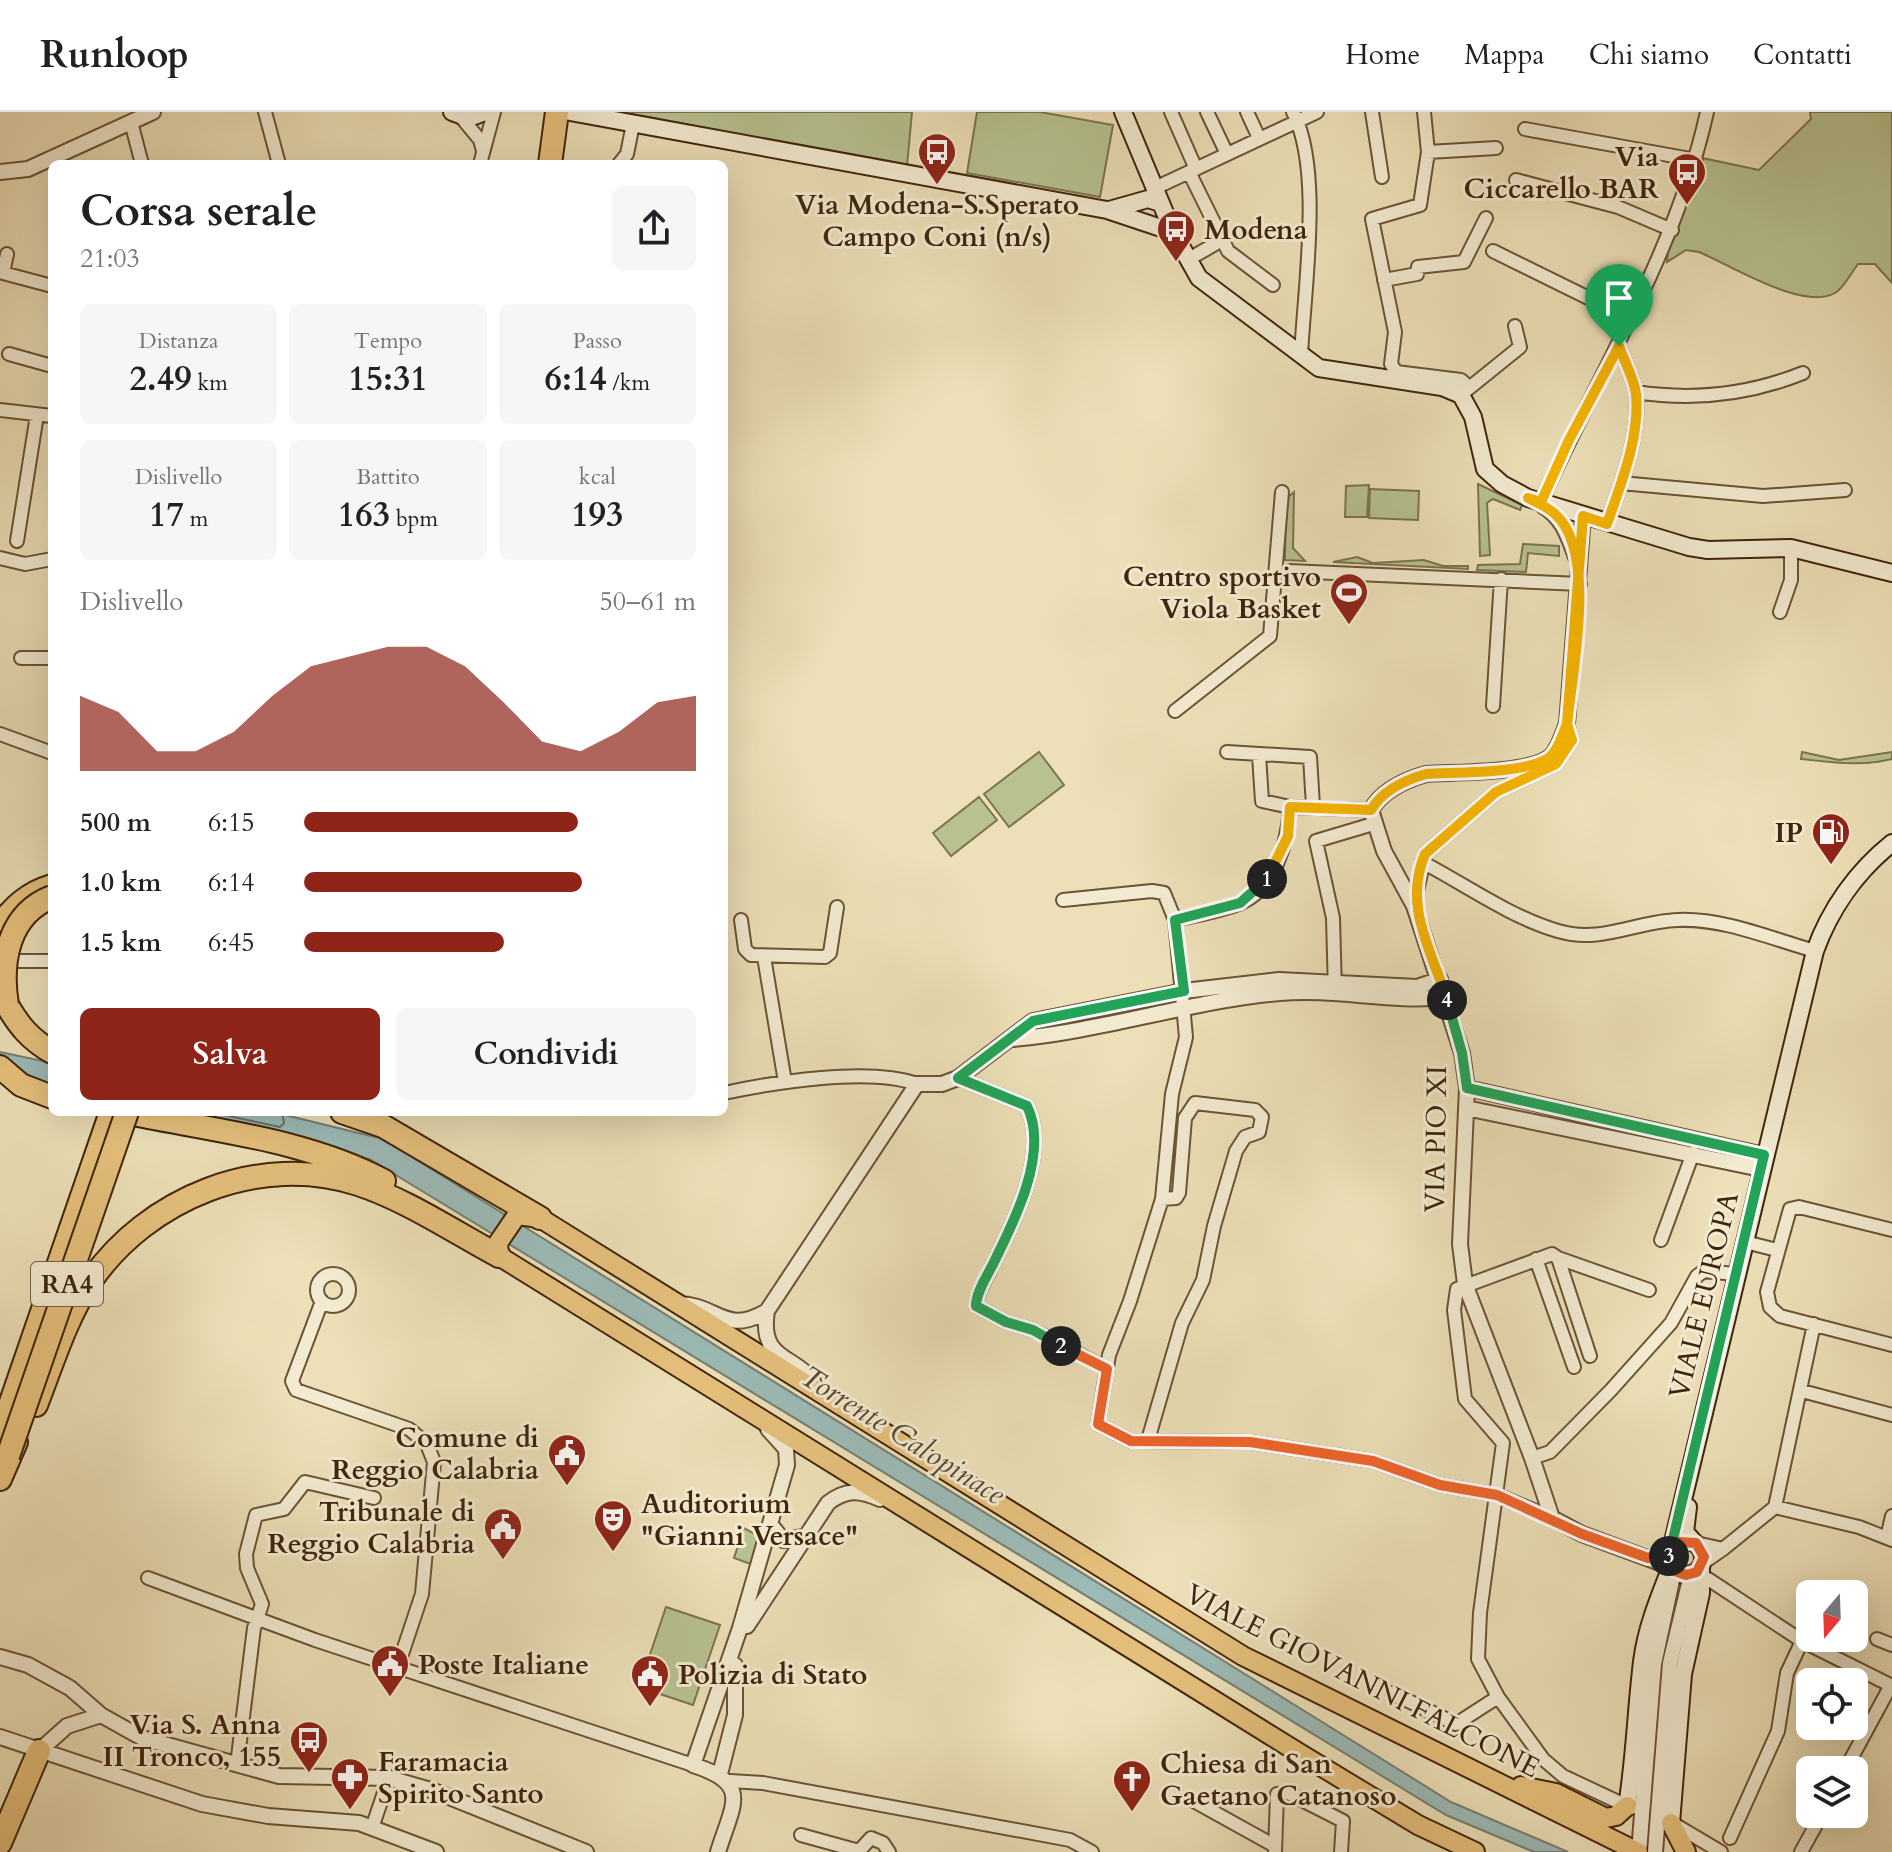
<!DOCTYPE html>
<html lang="it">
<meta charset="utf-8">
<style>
body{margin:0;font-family:Cardo,serif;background:#f6f6f6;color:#202124;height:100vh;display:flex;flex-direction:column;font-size:30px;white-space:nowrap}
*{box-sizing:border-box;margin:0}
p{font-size:26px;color:#757577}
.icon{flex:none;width:44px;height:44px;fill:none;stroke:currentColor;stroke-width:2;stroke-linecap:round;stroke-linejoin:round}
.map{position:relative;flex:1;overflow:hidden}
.side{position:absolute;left:48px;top:48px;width:680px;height:956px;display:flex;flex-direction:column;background:#fff;border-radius:12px;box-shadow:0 8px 32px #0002}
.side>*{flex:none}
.needle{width:52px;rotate:199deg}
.fabs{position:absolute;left:1796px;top:1468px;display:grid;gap:16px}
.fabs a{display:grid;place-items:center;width:72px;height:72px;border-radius:12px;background:#fff;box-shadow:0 8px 32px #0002;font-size:40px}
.pin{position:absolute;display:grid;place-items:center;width:68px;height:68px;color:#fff;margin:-82px -34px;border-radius:50% 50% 50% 0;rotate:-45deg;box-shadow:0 0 8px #0007}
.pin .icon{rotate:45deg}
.km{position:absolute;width:40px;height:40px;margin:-20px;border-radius:50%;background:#222;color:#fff;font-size:22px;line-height:40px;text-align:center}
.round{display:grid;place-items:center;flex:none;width:84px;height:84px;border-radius:12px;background:#f6f6f6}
.headline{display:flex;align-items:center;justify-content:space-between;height:136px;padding:0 32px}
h1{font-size:44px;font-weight:600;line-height:60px}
.metrics{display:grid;grid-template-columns:repeat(3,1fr);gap:12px;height:136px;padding:8px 32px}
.metrics div{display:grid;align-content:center;border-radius:12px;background:#f6f6f6;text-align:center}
.metrics b{font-size:34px;font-weight:600}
.metrics small{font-size:22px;font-weight:400}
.metrics p{font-size:22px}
.chart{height:224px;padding:16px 32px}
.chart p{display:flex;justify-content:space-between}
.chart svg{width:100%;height:144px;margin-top:8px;fill:#8f2418;opacity:.7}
.cta{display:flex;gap:16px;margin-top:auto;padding:16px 32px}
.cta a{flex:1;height:92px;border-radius:12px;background:#8f2418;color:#fff;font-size:32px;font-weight:600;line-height:92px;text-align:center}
.cta a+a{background:#f6f6f6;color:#202124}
ul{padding:0 32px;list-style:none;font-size:26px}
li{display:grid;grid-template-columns:128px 96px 1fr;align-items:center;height:60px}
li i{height:20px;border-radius:10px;background:#8f2418}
header{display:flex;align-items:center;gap:48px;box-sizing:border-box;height:112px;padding:0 40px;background:#fff;border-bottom:2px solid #e0e0e0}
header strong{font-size:38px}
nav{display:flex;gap:44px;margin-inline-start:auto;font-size:28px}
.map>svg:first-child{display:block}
.green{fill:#b7c290;stroke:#7c744e;stroke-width:2}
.water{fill:#9cbbb8;stroke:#777f73;stroke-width:2}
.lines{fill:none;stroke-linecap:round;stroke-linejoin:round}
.shore{stroke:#6e7062;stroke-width:2}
.minor-casing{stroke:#6b5436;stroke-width:16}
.tertiary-casing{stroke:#6b5436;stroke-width:18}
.secondary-casing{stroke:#40250b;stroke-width:20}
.primary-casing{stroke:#40250b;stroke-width:22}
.motorway-casing{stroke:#40250b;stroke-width:26}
.minor{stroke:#f3ebd1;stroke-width:12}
.tertiary{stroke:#f3ebd1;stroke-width:14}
.secondary{stroke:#f3ebd1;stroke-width:16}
.primary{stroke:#e6c07c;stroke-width:18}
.motorway{stroke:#e6c07c;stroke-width:22}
.motorway-bridge-casing{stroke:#40250b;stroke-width:26;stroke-linecap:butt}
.motorway-bridge{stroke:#e6c07c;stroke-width:22}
.split-1-casing{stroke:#fff;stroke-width:16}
.split-2-casing{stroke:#fff;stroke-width:16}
.split-3-casing{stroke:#fff;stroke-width:16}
.split-4-casing{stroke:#fff;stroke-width:16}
.split-5-casing{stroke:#fff;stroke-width:16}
.split-1{stroke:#f5b400;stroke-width:10}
.split-2{stroke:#22a559;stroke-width:10}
.split-3{stroke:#f0652b;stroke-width:10}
.split-4{stroke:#22a559;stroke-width:10}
.split-5{stroke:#f5b400;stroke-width:10}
.labels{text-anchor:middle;stroke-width:6;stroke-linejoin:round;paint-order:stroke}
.shield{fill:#f3ebd1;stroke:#766046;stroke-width:2}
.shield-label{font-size:26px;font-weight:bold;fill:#40250b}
.poi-label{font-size:28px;font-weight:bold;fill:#40250b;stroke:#f3ebd1;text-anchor:end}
.street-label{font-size:28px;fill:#40250b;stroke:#f3ebd1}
.water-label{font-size:30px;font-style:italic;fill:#574a36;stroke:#f3ebd1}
</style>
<header>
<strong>Runloop</strong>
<nav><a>Home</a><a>Mappa</a><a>Chi siamo</a><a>Contatti</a></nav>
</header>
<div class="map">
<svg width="1892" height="1740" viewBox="0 0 1892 1740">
<rect width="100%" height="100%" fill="#ede0b8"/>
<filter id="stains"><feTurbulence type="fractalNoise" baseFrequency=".0025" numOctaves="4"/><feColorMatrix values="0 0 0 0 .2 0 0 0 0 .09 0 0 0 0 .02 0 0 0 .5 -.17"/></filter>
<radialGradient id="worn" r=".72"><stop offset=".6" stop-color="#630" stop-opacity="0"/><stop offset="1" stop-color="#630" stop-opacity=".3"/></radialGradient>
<!-- green -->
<path class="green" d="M622 0H912L907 54Z
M977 0H1040L1113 13 1100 85 967 61Z
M1810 0H1892V171L1875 152H1858C1851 161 1844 176 1835 181 1803 199 1732 154 1699 140L1686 138 1667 150 1668 139 1702 46 1759 58 1811 7Z
M1478 372 1522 393 1520 398 1493 387 1487 391 1490 443 1480 444Z
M1369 373 1367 405H1345L1346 374Z
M1370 377 1419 379 1418 408 1369 406Z
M1294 380 1293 436 1305 449 1285 448 1286 387Z
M1523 432 1559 434V444L1528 441 1526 460 1477 458 1478 453 1520 452Z
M1357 445 1373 451 1424 448 1443 454H1468V457L1333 450Z
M1039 640 1064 673 1009 715 984 682Z
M1802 640 1839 648 1892 640V647C1861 655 1832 650 1801 647Z
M979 685 997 708 951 744 933 721Z
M744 1416 760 1425 753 1453 734 1446Z
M666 1495 720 1513 693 1593 639 1575Z"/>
<!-- water -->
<path class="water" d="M0 940 52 951V976L0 966Z
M171 1000H273L383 1027 1451 1690 1568 1740H1534L1446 1703 371 1048 336 1035Z"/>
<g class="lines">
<!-- shore -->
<path class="shore" d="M210 1000 280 1015 284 1011 282 1000"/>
<!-- minor casing -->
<g class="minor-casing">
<path id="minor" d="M265 0 279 52
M1171 0 1196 57
M1207 0 1227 42
M1247 0 1259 26
M1293 0C1323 58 1304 177 1301 244
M1372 0 1382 65
M1424 0 1428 40 1496 36
M461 5 480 28 483 39
M131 10 142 52
M1525 17 1696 48
M1428 40 1420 93 1372 107 1395 220 1391 252 1396 260 1461 268 1469 275
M480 52 494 0
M619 52 627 42 633 12
M1189 60 1228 139 1273 173
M1516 68 1618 95 1672 118
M1155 76 1317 0
M1493 139 1631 207
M7 142 3 161 52 174
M1189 147 1222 128
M1384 168 1417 162 1418 155 1464 150 1486 106
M9 242 52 254
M1636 280C1694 289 1748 283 1803 261
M1463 281 1520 235 1515 214
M0 298 52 304
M1621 371 1763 384 1845 378
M1541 390C1599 260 1676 140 1707 0
M1607 412C1621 371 1640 326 1636 282 1634 266 1624 249 1619 234
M17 429 37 303
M0 446 25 452 52 447
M1289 459 1580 472
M1780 500 1791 468V436
M21 546H52
M1493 594 1501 467
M1175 599 1270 524 1282 380
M0 622 52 641
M1227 640 1310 645 1313 694
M1259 643 1262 689 1290 695 1371 698
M1422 750C1466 773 1510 805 1558 819 1601 832 1637 809 1678 808 1724 806 1772 827 1815 839
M1063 788 1152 779 1164 781 1175 808 1186 925 1172 982 1162 1087 1130 1189 1109 1243 1098 1312 1131 1329 1250 1330 1373 1349 1440 1373 1497 1383 1552 1406
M1414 794 1425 742 1496 680 1556 652 1572 628 1567 612
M741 808 745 837 751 843 825 845 830 841 837 795
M1175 808C1196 803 1221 799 1241 791 1276 776 1288 728 1290 695
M764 845 785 970
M3 849H52
M1335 880 1333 806 1316 729 1373 712
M958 966 1027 994C1050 1041 1013 1112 992 1154 987 1166 976 1181 976 1194L1006 1210 1033 1218 1107 1257
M724 981C776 970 868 955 917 972
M1892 1118 1799 1095 1790 1097 1767 1180 1770 1195 1780 1204 1892 1233
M1661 1128 1693 1041
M1753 1132 1777 1138
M1558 1146 1649 1178
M1536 1147 1574 1255
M317 1178a16 16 0 1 1 32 0a16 16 0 1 1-32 0Z
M322 1189 292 1269 296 1278 409 1317 427 1332 434 1350 422 1482 398 1554
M1590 1244 1558 1146 1552 1142 1457 1177 1454 1198 1465 1287 1503 1331 1480 1501 1478 1547 1498 1585 1543 1647 1563 1664 1631 1696
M1802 1279 1892 1303
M1148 1328 1182 1211 1203 1168 1214 1114 1236 1039 1245 1025 1259 1020 1262 1005 1255 998 1195 991 1185 1006 1179 1081 1176 1086 1162 1087
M1532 1346 1550 1340 1611 1278 1671 1211 1697 1164 1704 1159 1735 1162
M1775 1395 1859 1415 1892 1428
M1887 1426 1892 1404
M1696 1431 1723 1437 1703 1451
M1723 1437 1775 1395 1814 1212
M148 1466 315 1528 693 1653
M1708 1467 1802 1529 1892 1574
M1877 1527 1892 1533
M1392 1581 1456 1612 1498 1585
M237 1653 254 1516 262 1492 247 1456 246 1442 256 1403 284 1397 305 1370 374 1386
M1845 1658 1891 1573
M730 1669 763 1671 1070 1728 1092 1740
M1192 1688 1275 1734
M1672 1711 1721 1740
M372 1716 389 1666
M801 1723 859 1739 871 1726 883 1731 889 1740
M1730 1726 1778 1619 1787 1561 1802 1529
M1275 1740 1277 1682 1288 1681 1343 1709 1341 1740
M1801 1740 1822 1702"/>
</g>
<!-- tertiary casing -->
<g class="tertiary-casing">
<path id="tertiary" d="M0 60 28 57 153 0
M1543 394C1563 406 1568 424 1576 445
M1583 404 1567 612C1562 623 1559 637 1550 645 1529 662 1454 660 1426 662 1405 668 1382 679 1371 698L1384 739 1414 794 1462 941 1467 976 1460 1132 1465 1172 1532 1346 1552 1406 1582 1422 1671 1455
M1013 927C1103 919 1190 889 1280 881 1336 876 1391 891 1446 885
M1467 976 1764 1043
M1466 996 1761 1057
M679 1192C718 1193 725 1224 767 1199
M819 1282C804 1239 758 1256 767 1199L917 972H942L958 966 1033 909 1184 879 1279 868 1417 875 1440 867
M771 1413 783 1428 804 1425
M747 1514 828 1391C846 1377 859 1378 880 1387
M0 1545 28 1553 70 1576 101 1603 142 1626 279 1664 389 1666 434 1679 586 1740
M0 1625 202 1692 268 1704 359 1711 436 1740
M39 1639 67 1614 101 1603
M720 1662 735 1603V1553
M718 1740C733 1691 752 1672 693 1653L740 1516 787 1353 786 1337 768 1317
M1639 1740 1654 1552 1674 1459
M1655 1740 1670 1551 1691 1463"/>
</g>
<!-- secondary casing -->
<g class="secondary-casing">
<path id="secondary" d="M452 0 469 6 485 0
M570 0 1107 98 1173 120
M1123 0 1173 120 1199 166 1319 256 1442 275 1461 283 1473 305 1485 357 1502 372 1528 386 1689 435 1708 438 1791 436 1892 461
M1109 98 1148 87 1161 91
M1688 1395 1685 1420 1694 1430
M1669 1446a17 17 0 1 1 34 0a17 17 0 1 1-34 0Z
M1671 1438 1815 839C1830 797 1857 759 1892 731
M1627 1694C1635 1646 1636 1598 1642 1550 1646 1517 1659 1485 1671 1455
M1671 1711 1683 1562 1701 1481V1456"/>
</g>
<!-- primary casing -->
<g class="primary-casing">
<path id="primary" d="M1521 1674 1556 1681 1606 1706 1616 1704 1627 1694
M1671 1711 1686 1740
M1475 1740 1418 1713 1299 1641 499 1144 498 1131 517 1103 540 1106 1243 1544 1638 1740"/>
</g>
<!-- motorway casing -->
<g class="motorway-casing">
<path id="motorway" d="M550 52 557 0
M0 813C14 794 29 781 52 774
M7 893C19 914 31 928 52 940
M0 955 21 973 52 985
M123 1000C209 1018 306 1027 384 1069
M342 1000 383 1014 540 1106
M36 1293C52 1252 66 1206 90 1170 147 1086 260 1040 358 1072 407 1088 454 1120 499 1144
M0 1322 111 1000
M0 1367 16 1330
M0 1731 39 1639"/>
</g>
<!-- minor -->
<use href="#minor" class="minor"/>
<!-- tertiary -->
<use href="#tertiary" class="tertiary"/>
<!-- secondary -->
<use href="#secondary" class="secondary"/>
<!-- primary -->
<use href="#primary" class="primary"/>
<!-- motorway -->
<use href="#motorway" class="motorway"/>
<!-- motorway-bridge casing -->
<g class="motorway-bridge-casing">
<path id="motorway-bridge" d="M7 893C0 850 8 802 52 785
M8 1344 127 1000"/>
</g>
<!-- motorway-bridge -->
<use href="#motorway-bridge" class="motorway-bridge"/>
</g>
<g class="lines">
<!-- split-1 casing -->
<g class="split-1-casing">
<path id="split-1" d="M1267 767 1288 724 1290 695 1371 698C1382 679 1405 668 1426 662 1455 660 1528 662 1550 645 1559 637 1562 623 1567 612L1583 404 1607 412C1621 371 1640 326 1636 282 1634 266 1624 249 1619 234"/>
</g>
<!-- split-2 casing -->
<g class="split-2-casing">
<path id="split-2" d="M1061 1234 1033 1218 1006 1210 976 1194C976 1181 986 1166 992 1154 1013 1112 1050 1041 1027 994L958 966 1033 909 1184 879 1175 808 1240 791 1267 767"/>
</g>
<!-- split-3 casing -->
<g class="split-3-casing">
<path id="split-3" d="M1061 1234 1107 1257 1098 1312 1131 1329 1250 1330 1373 1349 1440 1373 1497 1383 1582 1422 1648 1446 1671 1438 1679 1430 1696 1431 1704 1445 1697 1460 1686 1463 1675 1459 1669 1444"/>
</g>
<!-- split-4 casing -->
<g class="split-4-casing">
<path id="split-4" d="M1447 888 1462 941 1467 976 1764 1043 1669 1444"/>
</g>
<!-- split-5 casing -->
<g class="split-5-casing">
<path id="split-5" d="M1447 888C1431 837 1403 794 1425 742L1496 680 1556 652 1572 628 1567 612C1572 560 1598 440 1555 402 1548 395 1537 391 1528 386L1541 390 1569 328 1619 234"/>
</g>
<!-- split-1 -->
<use href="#split-1" class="split-1"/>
<!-- split-2 -->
<use href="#split-2" class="split-2"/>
<!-- split-3 -->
<use href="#split-3" class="split-3"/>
<!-- split-4 -->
<use href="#split-4" class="split-4"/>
<!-- split-5 -->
<use href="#split-5" class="split-5"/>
</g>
<!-- icons -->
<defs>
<g id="bus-pin" transform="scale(2)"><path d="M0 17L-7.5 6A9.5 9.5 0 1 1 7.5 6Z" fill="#8f2418" stroke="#f3ebd1"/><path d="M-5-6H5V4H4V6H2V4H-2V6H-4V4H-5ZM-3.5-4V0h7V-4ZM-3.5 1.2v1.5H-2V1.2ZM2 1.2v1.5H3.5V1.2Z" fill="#fff"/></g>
<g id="stadium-pin" transform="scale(2)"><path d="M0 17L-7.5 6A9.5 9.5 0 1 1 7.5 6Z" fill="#8f2418" stroke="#f3ebd1"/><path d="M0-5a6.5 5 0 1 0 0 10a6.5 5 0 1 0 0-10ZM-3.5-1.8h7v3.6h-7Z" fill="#fff"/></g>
<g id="fuel-pin" transform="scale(2)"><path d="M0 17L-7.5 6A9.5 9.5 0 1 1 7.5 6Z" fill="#8f2418" stroke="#f3ebd1"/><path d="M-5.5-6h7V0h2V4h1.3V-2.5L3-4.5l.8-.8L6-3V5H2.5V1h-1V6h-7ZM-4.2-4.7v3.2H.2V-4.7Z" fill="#fff"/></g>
<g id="civic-pin" transform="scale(2)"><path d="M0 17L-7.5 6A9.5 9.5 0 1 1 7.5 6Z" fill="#8f2418" stroke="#f3ebd1"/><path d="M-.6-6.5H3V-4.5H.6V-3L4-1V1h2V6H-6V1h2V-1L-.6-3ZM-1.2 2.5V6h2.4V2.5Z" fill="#fff"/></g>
<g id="theatre-pin" transform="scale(2)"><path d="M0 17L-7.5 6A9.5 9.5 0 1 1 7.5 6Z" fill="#8f2418" stroke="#f3ebd1"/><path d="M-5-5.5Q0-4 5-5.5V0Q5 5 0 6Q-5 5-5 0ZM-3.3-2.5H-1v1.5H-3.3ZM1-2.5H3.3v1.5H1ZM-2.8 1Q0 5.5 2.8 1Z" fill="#fff"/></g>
<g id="pharmacy-pin" transform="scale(2)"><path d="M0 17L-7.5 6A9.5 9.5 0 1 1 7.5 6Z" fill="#8f2418" stroke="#f3ebd1"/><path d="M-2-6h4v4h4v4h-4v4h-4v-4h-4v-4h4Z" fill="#fff"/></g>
<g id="church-pin" transform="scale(2)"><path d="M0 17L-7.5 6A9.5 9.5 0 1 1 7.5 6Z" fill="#8f2418" stroke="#f3ebd1"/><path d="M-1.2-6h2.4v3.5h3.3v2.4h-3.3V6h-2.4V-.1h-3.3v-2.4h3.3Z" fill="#fff"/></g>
</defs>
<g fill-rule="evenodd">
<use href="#bus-pin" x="937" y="40"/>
<use href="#bus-pin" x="1687" y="60"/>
<use href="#bus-pin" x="1176" y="117"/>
<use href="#stadium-pin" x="1349" y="480"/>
<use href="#fuel-pin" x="1831" y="720"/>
<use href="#civic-pin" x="567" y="1341"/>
<use href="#theatre-pin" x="613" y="1407"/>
<use href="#civic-pin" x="503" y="1415"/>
<use href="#civic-pin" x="390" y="1552"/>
<use href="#civic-pin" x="650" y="1562"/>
<use href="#bus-pin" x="309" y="1628"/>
<use href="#pharmacy-pin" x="350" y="1665"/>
<use href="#church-pin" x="1132" y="1667"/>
</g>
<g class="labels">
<!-- shield labels -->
<rect class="shield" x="31" y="1150" width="72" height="44" rx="6"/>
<g class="shield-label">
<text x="67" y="1181">RA4</text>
</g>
<!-- poi labels -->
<g class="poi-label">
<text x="1659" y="54">Via<tspan x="1659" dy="32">Ciccarello BAR</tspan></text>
<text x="937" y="102" text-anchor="middle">Via Modena-S.Sperato<tspan x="937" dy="32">Campo Coni (n/s)</tspan></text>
<text x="1204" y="127" text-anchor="start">Modena</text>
<text x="1321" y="474">Centro sportivo<tspan x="1321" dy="32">Viola Basket</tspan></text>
<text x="1803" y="730">IP</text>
<text x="539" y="1335">Comune di<tspan x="539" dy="32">Reggio Calabria</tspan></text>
<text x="641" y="1401" text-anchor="start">Auditorium<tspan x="641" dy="32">"Gianni Versace"</tspan></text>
<text x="475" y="1409">Tribunale di<tspan x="475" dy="32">Reggio Calabria</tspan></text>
<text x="418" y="1562" text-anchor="start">Poste Italiane</text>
<text x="678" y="1572" text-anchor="start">Polizia di Stato</text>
<text x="281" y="1622">Via S. Anna<tspan x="281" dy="32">II Tronco, 155</tspan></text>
<text x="378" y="1659" text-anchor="start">Faramacia<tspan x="378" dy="32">Spirito Santo</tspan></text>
<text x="1160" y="1661" text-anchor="start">Chiesa di San<tspan x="1160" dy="32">Gaetano Catanoso</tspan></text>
</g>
<!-- street labels -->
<g class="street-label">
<text transform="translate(1435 1027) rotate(-89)" y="10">VIA PIO XI</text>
<text transform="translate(1703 1183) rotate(-76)" y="10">VIALE EUROPA</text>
<text transform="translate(1363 1568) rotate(27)" y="10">VIALE GIOVANNI FALCONE</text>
</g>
<!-- water labels -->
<g class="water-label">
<text transform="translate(903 1323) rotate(32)" y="10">Torrente Calopinace</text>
</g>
</g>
<rect width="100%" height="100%" filter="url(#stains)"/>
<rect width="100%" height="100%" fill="url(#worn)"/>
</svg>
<div class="fabs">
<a><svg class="needle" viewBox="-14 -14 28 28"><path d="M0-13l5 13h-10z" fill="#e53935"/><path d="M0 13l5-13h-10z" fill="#757577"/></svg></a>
<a><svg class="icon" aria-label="locate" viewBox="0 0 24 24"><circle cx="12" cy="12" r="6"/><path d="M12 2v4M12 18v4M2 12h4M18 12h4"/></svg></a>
<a><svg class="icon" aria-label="layers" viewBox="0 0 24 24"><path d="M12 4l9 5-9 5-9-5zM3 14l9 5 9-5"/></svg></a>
</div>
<div class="pin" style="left:1619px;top:234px;background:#1e9e55"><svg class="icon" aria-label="arrive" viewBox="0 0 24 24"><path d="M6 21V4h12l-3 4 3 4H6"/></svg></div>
<b class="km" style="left:1267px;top:767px">1</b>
<b class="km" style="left:1061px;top:1234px">2</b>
<b class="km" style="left:1669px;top:1444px">3</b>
<b class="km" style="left:1447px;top:888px">4</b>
<section class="side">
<div class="headline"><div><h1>Corsa serale</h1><p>21:03</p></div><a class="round"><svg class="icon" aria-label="share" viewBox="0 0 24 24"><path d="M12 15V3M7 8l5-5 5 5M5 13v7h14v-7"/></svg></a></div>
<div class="metrics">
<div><p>Distanza</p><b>2.49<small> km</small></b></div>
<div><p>Tempo</p><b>15:31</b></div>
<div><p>Passo</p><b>6:14<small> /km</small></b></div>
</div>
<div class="metrics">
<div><p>Dislivello</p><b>17<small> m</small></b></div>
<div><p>Battito</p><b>163<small> bpm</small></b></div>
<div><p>kcal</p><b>193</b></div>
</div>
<div class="chart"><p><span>Dislivello</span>50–61 m</p>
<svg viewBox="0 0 160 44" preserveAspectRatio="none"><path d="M0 44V21L10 26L20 38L30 38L40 32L50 21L60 12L70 9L80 6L90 6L100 12L110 23L120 35L130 38L140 32L150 23L160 21V44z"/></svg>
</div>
<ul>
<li><b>500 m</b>6:15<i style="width:70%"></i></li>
<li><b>1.0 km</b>6:14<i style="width:71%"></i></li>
<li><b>1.5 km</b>6:45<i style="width:51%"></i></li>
</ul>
<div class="cta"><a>Salva</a><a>Condividi</a></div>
</section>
</div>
